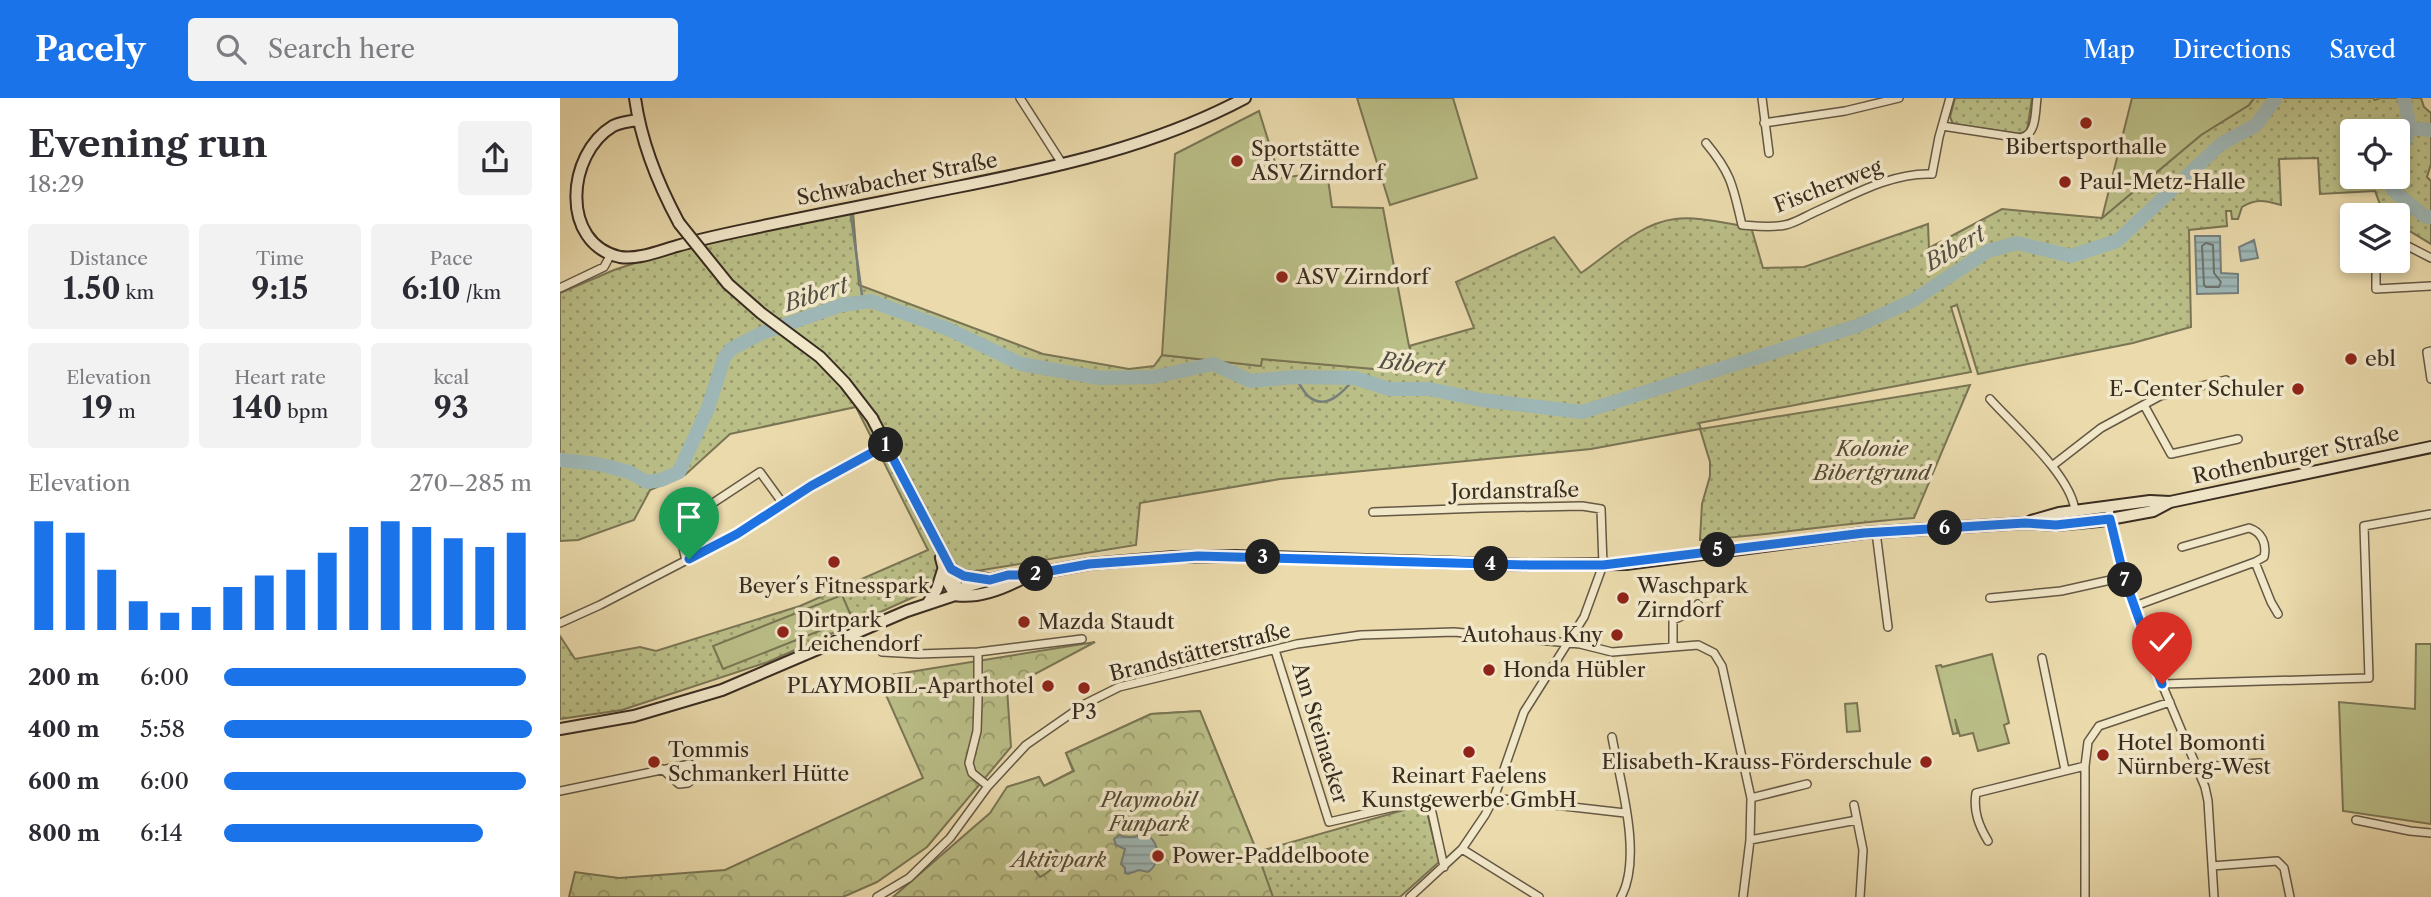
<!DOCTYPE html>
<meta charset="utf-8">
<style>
body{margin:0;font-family:"Libre Caslon Text",serif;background:#f2f2f3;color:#2b2b33;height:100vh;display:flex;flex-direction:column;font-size:26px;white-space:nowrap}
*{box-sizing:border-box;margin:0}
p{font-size:23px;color:#7c7c81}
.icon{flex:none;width:38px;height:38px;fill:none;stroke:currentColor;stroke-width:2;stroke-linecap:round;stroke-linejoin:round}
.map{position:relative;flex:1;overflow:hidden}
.sheet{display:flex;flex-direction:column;background:#fff;width:560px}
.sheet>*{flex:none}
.buttons{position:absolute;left:1780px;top:21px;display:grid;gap:14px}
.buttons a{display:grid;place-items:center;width:70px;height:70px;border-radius:7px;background:#fff;box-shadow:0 4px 10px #0003;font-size:35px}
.pin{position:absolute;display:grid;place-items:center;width:60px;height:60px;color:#fff;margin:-72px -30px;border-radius:50% 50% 50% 0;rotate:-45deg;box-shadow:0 0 7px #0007}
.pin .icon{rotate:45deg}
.km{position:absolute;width:35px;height:35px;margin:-18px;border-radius:50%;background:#222;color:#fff;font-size:19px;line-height:35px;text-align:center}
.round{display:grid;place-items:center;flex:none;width:74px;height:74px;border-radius:7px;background:#f2f2f3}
.head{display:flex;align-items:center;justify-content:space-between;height:119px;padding:0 28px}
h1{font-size:38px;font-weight:700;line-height:52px}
.metrics{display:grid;grid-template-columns:repeat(3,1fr);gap:10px;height:119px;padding:7px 28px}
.metrics div{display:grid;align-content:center;border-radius:7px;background:#f2f2f3;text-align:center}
.metrics b{font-size:30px;font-weight:700}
.metrics small{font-size:19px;font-weight:400}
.metrics p{font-size:19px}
.chart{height:196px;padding:14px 28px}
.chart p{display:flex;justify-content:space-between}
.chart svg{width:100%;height:126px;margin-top:7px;stroke:#1a73e8;stroke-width:6}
ul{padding:0 28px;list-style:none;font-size:23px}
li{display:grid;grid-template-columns:112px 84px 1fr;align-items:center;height:52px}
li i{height:18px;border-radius:9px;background:#1a73e8}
header{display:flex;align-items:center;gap:42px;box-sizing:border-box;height:98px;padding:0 35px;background:#1a73e8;color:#fff}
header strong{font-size:33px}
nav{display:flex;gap:38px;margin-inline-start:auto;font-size:24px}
.search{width:490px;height:63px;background:#f2f2f3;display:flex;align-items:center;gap:18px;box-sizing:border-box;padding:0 24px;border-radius:7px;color:#7c7c81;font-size:26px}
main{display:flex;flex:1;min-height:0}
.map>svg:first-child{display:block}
.grass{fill:url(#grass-dots);stroke:#7a7554;stroke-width:2;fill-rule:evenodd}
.forest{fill:url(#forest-crowns);stroke:#7a7554;stroke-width:2}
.wetland{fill:url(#wetland-marsh);stroke:#7a7554;stroke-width:2}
.pitch{fill:#babe87;stroke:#7a7554;stroke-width:2}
.water{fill:url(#water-rules);stroke:#767f7a;stroke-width:2}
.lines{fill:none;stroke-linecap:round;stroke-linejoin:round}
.shore{stroke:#6c726c;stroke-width:2}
.stream{stroke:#767f7a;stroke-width:2.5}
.river{stroke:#9eb7b6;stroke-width:14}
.street-casing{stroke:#655844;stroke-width:10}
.secondary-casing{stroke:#392c21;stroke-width:14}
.street{stroke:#f1e7c9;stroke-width:7}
.secondary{stroke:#f1e7c9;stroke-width:10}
.secondary-bridge-casing{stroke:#392c21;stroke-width:14;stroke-linecap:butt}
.secondary-bridge{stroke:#f1e7c9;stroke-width:10}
.route-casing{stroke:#fff;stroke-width:14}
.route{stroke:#1a73e8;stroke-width:9}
.poi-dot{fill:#8f2418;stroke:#f1e7c9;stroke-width:2.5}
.labels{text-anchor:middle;stroke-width:7;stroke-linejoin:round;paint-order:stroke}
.poi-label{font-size:21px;fill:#392c21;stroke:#f1e7c9;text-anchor:start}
.street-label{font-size:21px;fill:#392c21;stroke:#f1e7c9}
.park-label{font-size:21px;font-style:italic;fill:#534935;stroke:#f1e7c9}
.water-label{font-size:23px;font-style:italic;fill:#524f46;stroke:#f1e7c9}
</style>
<header>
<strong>Pacely</strong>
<div class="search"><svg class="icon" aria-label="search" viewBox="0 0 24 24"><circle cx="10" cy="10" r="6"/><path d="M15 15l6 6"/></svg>Search here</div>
<nav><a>Map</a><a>Directions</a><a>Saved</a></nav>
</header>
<main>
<section class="sheet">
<div class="head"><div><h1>Evening run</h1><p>18:29</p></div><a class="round"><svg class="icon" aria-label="share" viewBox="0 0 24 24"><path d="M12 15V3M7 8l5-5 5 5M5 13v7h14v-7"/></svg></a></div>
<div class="metrics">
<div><p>Distance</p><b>1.50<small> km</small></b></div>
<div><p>Time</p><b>9:15</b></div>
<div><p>Pace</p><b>6:10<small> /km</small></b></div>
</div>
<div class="metrics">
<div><p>Elevation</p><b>19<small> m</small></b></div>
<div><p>Heart rate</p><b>140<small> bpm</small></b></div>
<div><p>kcal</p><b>93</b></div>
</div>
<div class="chart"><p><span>Elevation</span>270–285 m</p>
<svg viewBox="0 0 160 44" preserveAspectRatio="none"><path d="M5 44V6M15 44V10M25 44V23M35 44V34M45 44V38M55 44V36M65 44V29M75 44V25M85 44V23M95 44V17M105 44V8M115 44V6M125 44V8M135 44V12M145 44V15M155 44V10"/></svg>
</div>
<ul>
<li><b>200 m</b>6:00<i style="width:98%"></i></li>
<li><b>400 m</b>5:58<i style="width:100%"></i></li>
<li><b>600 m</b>6:00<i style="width:98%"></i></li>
<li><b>800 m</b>6:14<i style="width:84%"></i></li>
</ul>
</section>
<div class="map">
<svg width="1871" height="799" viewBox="0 0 1871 799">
<defs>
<pattern id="grass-dots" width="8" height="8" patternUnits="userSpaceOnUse" patternTransform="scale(1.75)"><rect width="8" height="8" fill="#babe87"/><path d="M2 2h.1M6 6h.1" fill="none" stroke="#989b6e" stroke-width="1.8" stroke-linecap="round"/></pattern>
<pattern id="forest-crowns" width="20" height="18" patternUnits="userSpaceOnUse" patternTransform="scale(1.75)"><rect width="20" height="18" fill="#babe87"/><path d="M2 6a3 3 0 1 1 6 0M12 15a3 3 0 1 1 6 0" fill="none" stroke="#989b6e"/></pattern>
<pattern id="wetland-marsh" width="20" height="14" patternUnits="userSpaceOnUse" patternTransform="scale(1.75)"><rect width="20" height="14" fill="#babe87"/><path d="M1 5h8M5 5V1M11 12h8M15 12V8" fill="none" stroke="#989b6e"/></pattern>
<pattern id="water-rules" width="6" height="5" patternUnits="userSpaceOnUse" patternTransform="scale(1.75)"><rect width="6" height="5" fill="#9eb7b6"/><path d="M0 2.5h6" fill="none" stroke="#829594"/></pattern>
</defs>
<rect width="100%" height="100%" fill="#eadaac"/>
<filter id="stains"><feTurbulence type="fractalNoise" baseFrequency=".00286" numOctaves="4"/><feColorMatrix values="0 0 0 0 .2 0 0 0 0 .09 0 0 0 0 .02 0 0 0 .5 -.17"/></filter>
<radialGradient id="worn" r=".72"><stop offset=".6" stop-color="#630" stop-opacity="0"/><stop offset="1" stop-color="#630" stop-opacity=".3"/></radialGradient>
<!-- grass -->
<path class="grass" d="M1395 0H1472L1467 33 1458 36 1393 26 1390 19Z
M1694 0H1813L1815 2 1820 0H1861L1864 9 1871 15V66L1867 79 1871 83V146L1838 126V117H1824L1815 93 1760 96 1758 60 1719 61 1721 107C1706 103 1697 100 1682 109L1678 121H1672L1671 113H1666L1667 128 1629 132 1631 229 1573 245 1418 276 1397 207 1391 209 1411 274 1139 325 1141 331 1410 287 1354 420C1282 425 1212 437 1140 442L1142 406 1150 378V364L1140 331 1031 351 720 381 580 405 576 447 410 474 208 564 62 612 0 621V538L15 561 80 549 96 553 240 508 368 452 296 309 170 336 125 377 90 392 74 422 18 442 0 443V195L54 172 154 139 293 114 299 187 483 256 569 271 594 268 602 257 700 268 702 261 858 274 849 248 914 230 896 184 994 139 1021 175C1049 156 1080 125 1115 121 1139 118 1167 126 1191 129L1203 170 1244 169 1368 126 1369 150 1442 111 1542 120 1641 37 1689 7ZM1792 33H1838V79H1792Z
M640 613 697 754 865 706 879 764 840 799H666L596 685 447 689 479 679 484 688 513 673 506 655 591 616Z"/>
<!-- forest -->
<path class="forest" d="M535 544 447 591 451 649 367 749 317 784 283 799H9L15 774 59 780 165 772 363 680 318 579Z
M640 613 697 754 713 799H333L430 715 447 689 479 679 484 688 514 673 506 655 591 616Z"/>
<!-- wetland -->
<path class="wetland" d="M596 722 603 724 607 723 612 734 606 737H600L592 724Z"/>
<!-- pitch -->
<path class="pitch" d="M797 0H893L917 80 830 107Z
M1572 0H1694L1689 7 1641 37 1542 120Z
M699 13 720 80 767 74 772 109 823 110 849 248 859 275 702 261 701 268 602 257 615 56Z
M282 497 292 520 163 571 153 548Z
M1856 546H1871V726L1783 713 1779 604 1855 611Z
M1432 556 1449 625 1444 627 1449 645 1418 653 1413 635 1400 638 1395 621 1398 635 1393 636 1376 568 1381 567 1382 569Z
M1297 605 1300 633 1287 634 1285 606Z
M496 752 505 762C496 764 490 775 480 779L473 770 483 758Z"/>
<!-- water -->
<path class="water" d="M1635 138H1660L1661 175 1678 176V195L1637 196Z
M1694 142 1698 160 1681 163 1679 149Z
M582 735C599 739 603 764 588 774L579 772 568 776 565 775V770L561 766 565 751 556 747 554 741 559 737C566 740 577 740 582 735Z"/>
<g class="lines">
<!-- shore -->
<path class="shore" d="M1646 145 1653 147 1654 175 1661 184 1659 189H1646L1644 187 1642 148Z"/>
<!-- stream -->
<path class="stream" d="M291 118 303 204
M735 279C739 285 743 293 748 298 766 314 784 293 795 280
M590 708 597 695"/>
<!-- river -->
<path class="river" d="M1850 30 1871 32
M1838 69 1840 56 1850 30 1844 0
M1836 79 1833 92 1864 118 1871 119
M0 362 38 366 69 374 87 384 101 382 119 374 148 310 164 260 171 251 202 235 282 207 311 203 388 231 461 266 540 280 594 279 653 266 691 283 735 279 795 280 829 291H869L922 302 1022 314 1297 228 1352 203 1428 153 1457 145 1511 158 1557 143 1661 46 1696 27 1716 0"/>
<!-- street casing -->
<g class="street-casing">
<path id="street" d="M460 0 503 67
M1202 0 1209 55
M1204 25 1285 13 1339 0
M1382 28 1461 40C1477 36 1475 14 1477 0
M1146 45C1172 76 1173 89 1182 127 1196 128 1211 130 1225 127 1235 125 1246 118 1255 114 1291 98 1332 74 1372 76L1379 39 1390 0
M1838 143 1871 160
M1816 163V191L1871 188
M0 190 44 169 51 156
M1871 253 1867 254 1871 281
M1430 301C1454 328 1513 379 1515 414
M1584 307 1611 356 1678 341
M1492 368 1541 330 1600 298 1666 282
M118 403V428L126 463
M1549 409 1552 434 1564 479 1602 586 1645 689 1648 703 1654 799
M813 414 922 410 1022 408 1041 411 1043 467 1024 519 964 614 934 700 925 717 902 751 850 799
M118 428 200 374 224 407
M1316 434 1328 529
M1695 464 1711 504 1718 516
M1430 500 1501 493 1564 479
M1575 508 1695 464 1704 459C1707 446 1702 434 1689 430L1622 449
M0 525 40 507 177 436 251 388 326 347
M1113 547V522L1129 515 1138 506
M715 552 769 724 869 701 884 769
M322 554 358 556 418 554V603L417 633 409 665 412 675 428 688
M418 554 522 541
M1482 560 1505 672
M1602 586 1809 580 1804 428 1871 416
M1052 639C1060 683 1083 759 1061 799
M1638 669 1700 665
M0 693 130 666 134 680 128 685 119 686 102 671
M934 700 1065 715
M1191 700 1247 686
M1294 707 1303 752 1300 799
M1796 722 1850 733 1871 735
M1190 742 1297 722
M1428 743C1419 728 1413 713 1416 695L1525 668
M902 751 979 799
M1652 768 1717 763 1724 770 1730 799
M317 799 349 780 390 740 428 688 466 647 525 606 559 589 737 546 801 537 894 534 1020 546 1052 554 1138 547 1154 555 1162 568 1191 700 1190 742 1183 799
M1525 799V668L1528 644 1539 628 1610 604"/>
</g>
<!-- secondary casing -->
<g class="secondary-casing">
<path id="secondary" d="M75 0C81 44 98 86 119 125
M79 22C70 23 61 24 53 28 6 56 0 146 60 159 78 162 99 153 117 148 141 141 165 136 189 131 258 116 328 103 397 89 497 69 595 48 685 0
M312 320 391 471 396 486 395 497
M1471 423 1499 415 1590 403 1610 404 1871 349
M381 460 387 483 395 497
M391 471 404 478 427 481
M395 497C418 501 445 490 465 479
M368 505 377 491 383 472
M0 631 74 618 162 592 347 513 395 497 405 489 448 477H468L529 466 614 459 675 458 969 467 1066 466 1304 435 1465 425 1496 427 1539 423 1593 413 1610 404"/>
</g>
<!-- street -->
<use href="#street" class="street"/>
<!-- secondary -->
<use href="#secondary" class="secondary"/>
<!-- secondary-bridge casing -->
<g class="secondary-bridge-casing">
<path id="secondary-bridge" d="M119 125 168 186 201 215 260 259 285 285 312 320"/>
</g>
<!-- secondary-bridge -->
<use href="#secondary-bridge" class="secondary-bridge"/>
</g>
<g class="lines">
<!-- route casing -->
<g class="route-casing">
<path id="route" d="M129 461 177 436 251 388 326 347 391 471 404 478 430 482 448 477H468L529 466 638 458 969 467H1043L1304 435 1465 425 1496 427 1550 421 1564 479 1602 586"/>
</g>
<!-- route -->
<use href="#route" class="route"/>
</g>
<!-- markers -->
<g class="poi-dot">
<circle cx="1526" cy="25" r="7"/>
<circle cx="677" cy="63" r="7"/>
<circle cx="1505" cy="84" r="7"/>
<circle cx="722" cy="179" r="7"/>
<circle cx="1791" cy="261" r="7"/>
<circle cx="1738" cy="291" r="7"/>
<circle cx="274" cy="464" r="7"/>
<circle cx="1063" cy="500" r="7"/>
<circle cx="464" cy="524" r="7"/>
<circle cx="223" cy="534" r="7"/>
<circle cx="1057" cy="537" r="7"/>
<circle cx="929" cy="572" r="7"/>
<circle cx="488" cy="588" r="7"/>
<circle cx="524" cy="590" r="7"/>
<circle cx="909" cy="654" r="7"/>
<circle cx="1543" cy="657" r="7"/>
<circle cx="94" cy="664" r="7"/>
<circle cx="1366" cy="664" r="7"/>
<circle cx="598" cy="758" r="7"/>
</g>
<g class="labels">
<!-- poi labels -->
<g class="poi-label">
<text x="1526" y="56" text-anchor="middle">Bibertsporthalle</text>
<text x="691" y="58">Sportstätte<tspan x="691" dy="24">ASV Zirndorf</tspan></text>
<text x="1519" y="91">Paul-Metz-Halle</text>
<text x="736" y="186">ASV Zirndorf</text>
<text x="1805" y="268">ebl</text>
<text x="1724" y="298" text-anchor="end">E-Center Schuler</text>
<text x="274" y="495" text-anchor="middle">Beyer´s Fitnesspark</text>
<text x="1077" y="495">Waschpark<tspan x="1077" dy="24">Zirndorf</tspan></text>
<text x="237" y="529">Dirtpark<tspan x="237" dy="24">Leichendorf</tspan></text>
<text x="478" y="531">Mazda Staudt</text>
<text x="1043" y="544" text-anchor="end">Autohaus Kny</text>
<text x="943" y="579">Honda Hübler</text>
<text x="474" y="595" text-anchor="end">PLAYMOBIL-Aparthotel</text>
<text x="524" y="621" text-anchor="middle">P3</text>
<text x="1557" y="652">Hotel Bomonti<tspan x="1557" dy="24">Nürnberg-West</tspan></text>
<text x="108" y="659">Tommis<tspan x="108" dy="24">Schmankerl Hütte</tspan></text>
<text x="1352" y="671" text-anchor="end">Elisabeth-Krauss-Förderschule</text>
<text x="909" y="685" text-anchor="middle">Reinart Faelens<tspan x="909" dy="24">Kunstgewerbe GmbH</tspan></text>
<text x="612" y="765">Power-Paddelboote</text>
</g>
<!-- street labels -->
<g class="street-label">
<text transform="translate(337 81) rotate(-11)" y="7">Schwabacher Straße</text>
<text transform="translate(1268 88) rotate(-21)" y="7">Fischerweg</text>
<text transform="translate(1736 357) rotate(-12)" y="7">Rothenburger Straße</text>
<text transform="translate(955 393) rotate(-1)" y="7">Jordanstraße</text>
<text transform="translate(640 554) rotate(-14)" y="7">Brandstätterstraße</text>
<text transform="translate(760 635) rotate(73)" y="7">Am Steinacker</text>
</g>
<!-- park labels -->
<g class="park-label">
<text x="1312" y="358">Kolonie<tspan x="1312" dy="24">Bibertgrund</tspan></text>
<text x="589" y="709">Playmobil<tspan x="589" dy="24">Funpark</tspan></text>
<text x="499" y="769">Aktivpark</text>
</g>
<!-- water labels -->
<g class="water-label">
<text transform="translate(1395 150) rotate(-30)" y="8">Bibert</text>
<text transform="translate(256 196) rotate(-18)" y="8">Bibert</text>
<text transform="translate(852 266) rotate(7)" y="8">Bibert</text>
</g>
</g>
<rect width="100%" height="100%" filter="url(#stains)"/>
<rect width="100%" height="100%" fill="url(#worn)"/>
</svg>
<div class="buttons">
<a><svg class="icon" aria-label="locate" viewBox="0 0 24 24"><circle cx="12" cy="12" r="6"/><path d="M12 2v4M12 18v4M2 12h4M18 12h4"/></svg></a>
<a><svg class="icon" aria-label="layers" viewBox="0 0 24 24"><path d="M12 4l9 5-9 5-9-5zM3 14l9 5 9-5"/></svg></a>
</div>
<div class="pin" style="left:129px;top:461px;background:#1e9e55"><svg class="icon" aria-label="arrive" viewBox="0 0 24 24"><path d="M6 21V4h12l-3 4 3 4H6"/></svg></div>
<div class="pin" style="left:1602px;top:586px;background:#d93025"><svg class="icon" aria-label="check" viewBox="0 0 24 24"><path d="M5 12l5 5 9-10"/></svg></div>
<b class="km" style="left:326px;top:347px">1</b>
<b class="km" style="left:476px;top:476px">2</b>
<b class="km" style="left:703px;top:459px">3</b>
<b class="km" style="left:931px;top:466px">4</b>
<b class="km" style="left:1158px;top:452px">5</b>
<b class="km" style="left:1385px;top:430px">6</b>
<b class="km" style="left:1565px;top:482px">7</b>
</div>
</main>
